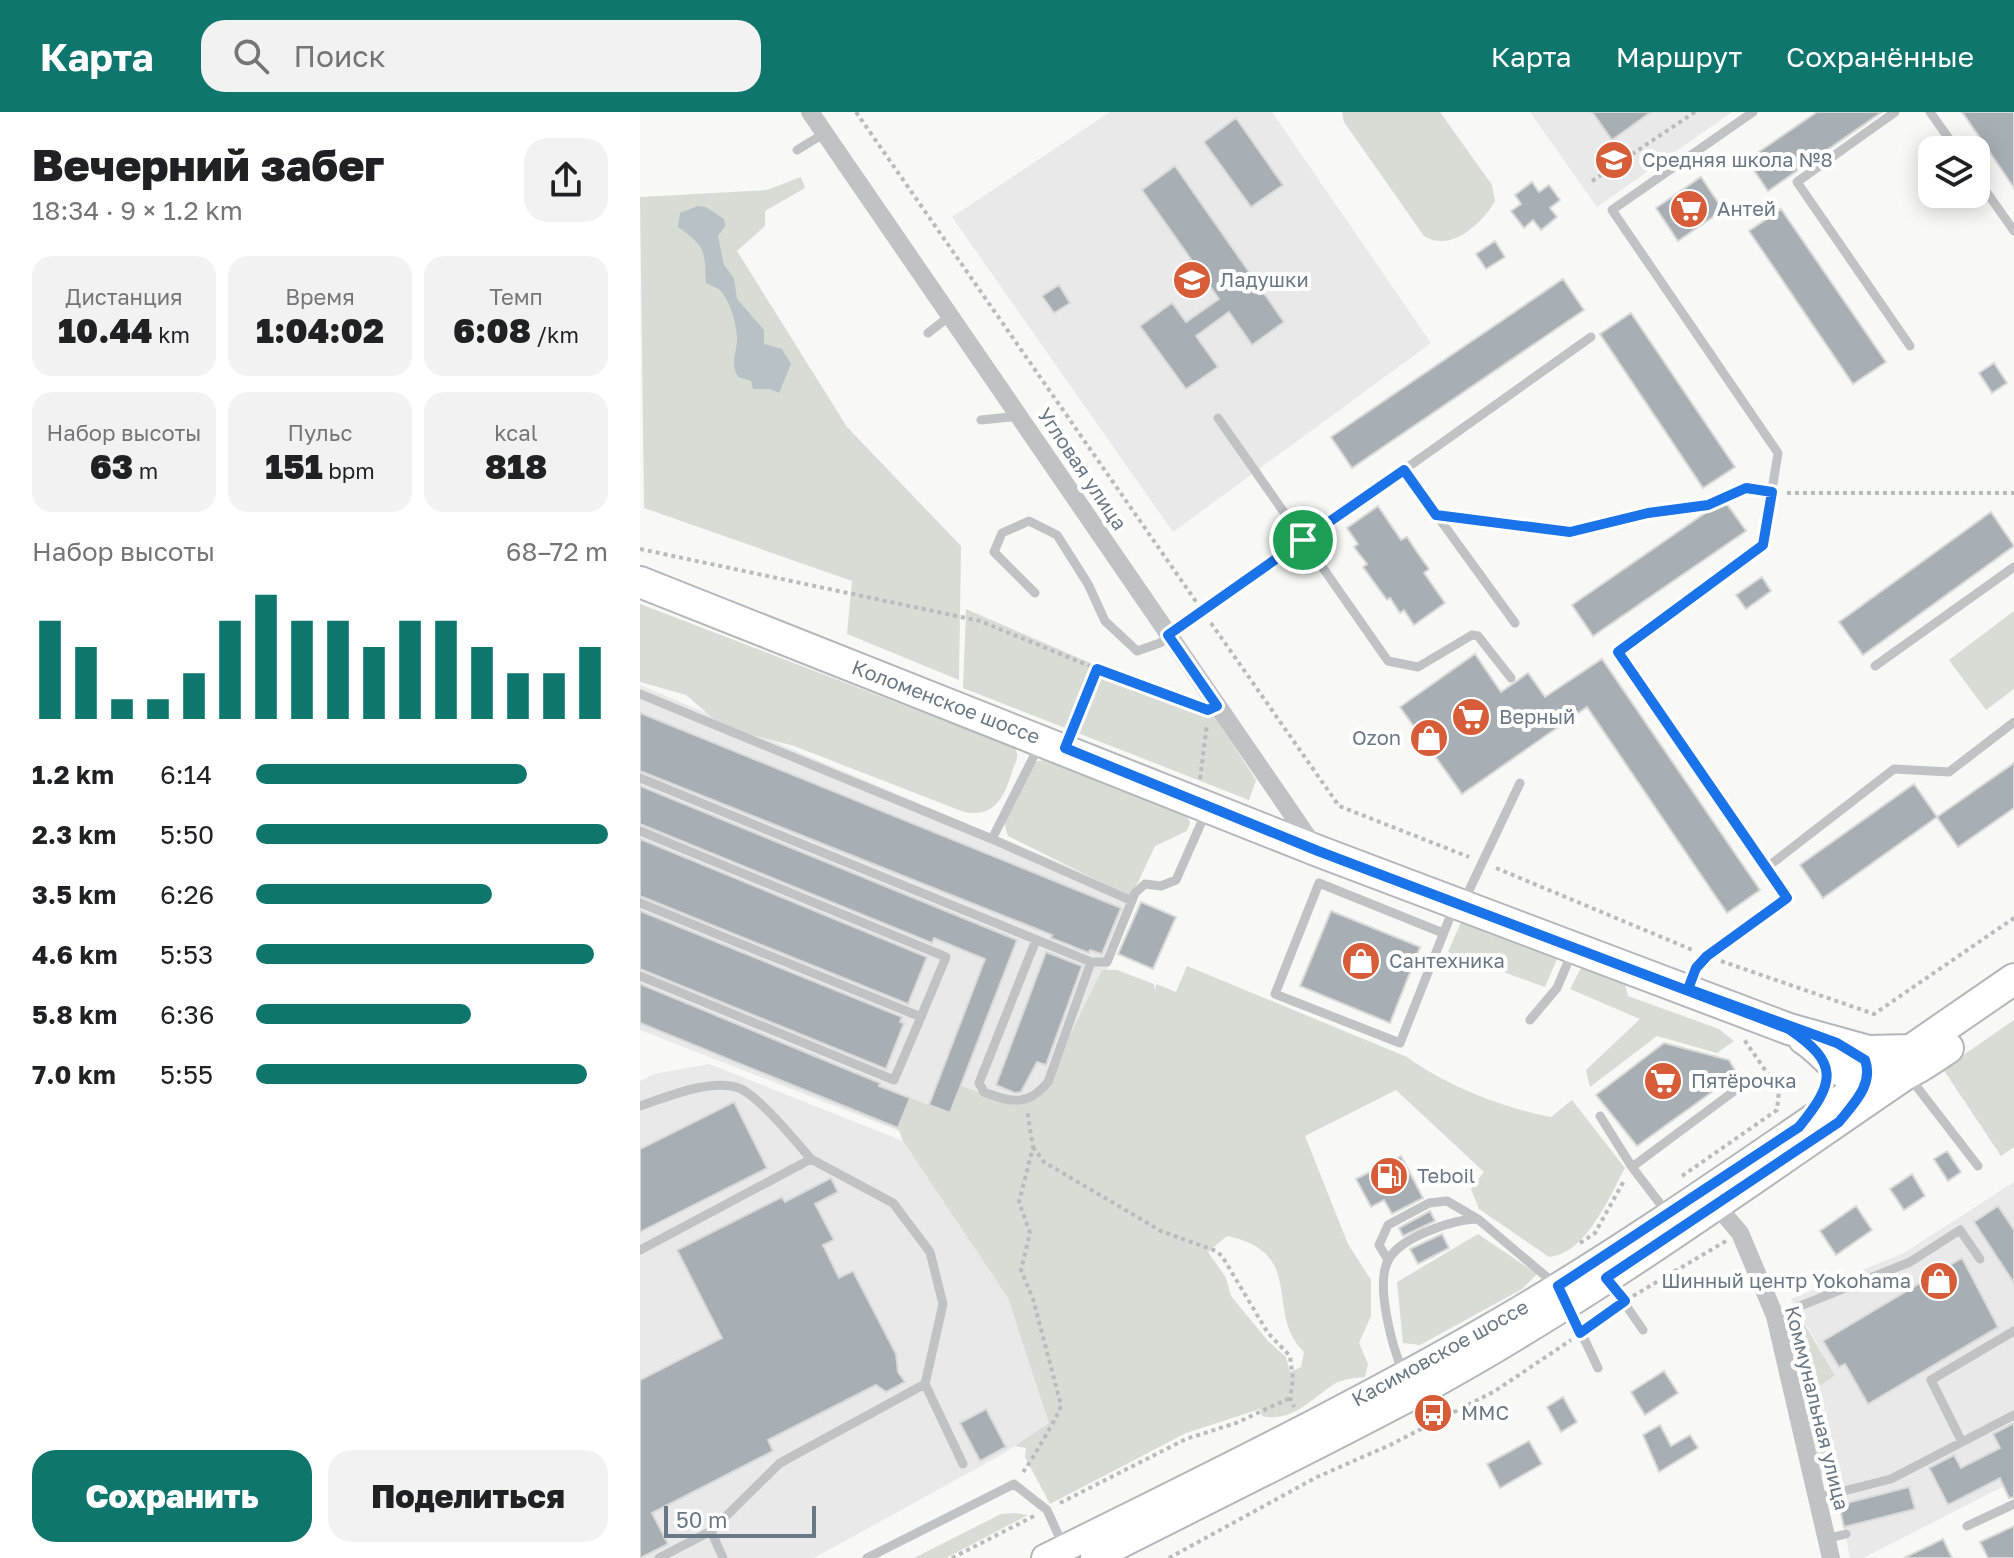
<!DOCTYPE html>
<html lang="ru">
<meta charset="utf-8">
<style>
body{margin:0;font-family:"Golos Text",sans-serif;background:#f2f2f2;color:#202124;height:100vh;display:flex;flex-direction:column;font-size:30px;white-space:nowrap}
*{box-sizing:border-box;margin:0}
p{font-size:26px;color:#757577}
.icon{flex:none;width:44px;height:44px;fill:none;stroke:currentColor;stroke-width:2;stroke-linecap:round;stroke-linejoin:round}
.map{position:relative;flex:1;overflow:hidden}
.side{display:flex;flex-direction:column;background:#fff;width:640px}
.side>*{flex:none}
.fabs{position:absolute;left:1278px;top:24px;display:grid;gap:16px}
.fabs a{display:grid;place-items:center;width:72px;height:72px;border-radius:16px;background:#fff;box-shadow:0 4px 20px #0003;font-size:40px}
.scale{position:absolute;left:24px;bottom:20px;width:152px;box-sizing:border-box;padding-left:8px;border:4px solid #697884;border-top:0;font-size:22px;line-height:28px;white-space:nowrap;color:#697884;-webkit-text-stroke:6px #fff;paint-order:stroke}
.pin{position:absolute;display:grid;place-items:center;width:68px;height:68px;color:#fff;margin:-34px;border:4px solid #fff;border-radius:50%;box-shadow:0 2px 8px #0007}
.round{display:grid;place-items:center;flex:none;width:84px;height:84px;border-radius:24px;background:#f2f2f2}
.summary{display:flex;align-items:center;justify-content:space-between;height:136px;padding:0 32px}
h1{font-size:44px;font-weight:800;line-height:60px}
.stats{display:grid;grid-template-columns:repeat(3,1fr);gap:12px;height:136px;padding:8px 32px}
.stats div{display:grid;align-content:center;border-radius:20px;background:#f2f2f2;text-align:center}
.stats b{font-size:34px;font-weight:800}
.stats small{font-size:22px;font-weight:400}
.stats p{font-size:22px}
.chart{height:224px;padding:16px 32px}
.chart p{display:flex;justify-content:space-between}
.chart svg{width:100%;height:144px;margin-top:8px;stroke:#0f766e;stroke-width:6}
.action{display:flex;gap:16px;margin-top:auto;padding:16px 32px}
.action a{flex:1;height:92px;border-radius:24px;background:#0f766e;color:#fff;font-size:32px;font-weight:800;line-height:92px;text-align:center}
.action a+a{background:#f2f2f2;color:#202124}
ul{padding:0 32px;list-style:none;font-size:26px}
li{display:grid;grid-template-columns:128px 96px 1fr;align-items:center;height:60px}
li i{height:20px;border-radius:10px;background:#0f766e}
header{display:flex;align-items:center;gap:48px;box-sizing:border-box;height:112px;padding:0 40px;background:#0f766e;color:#fff}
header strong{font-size:38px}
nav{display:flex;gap:44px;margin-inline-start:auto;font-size:28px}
.search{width:560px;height:72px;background:#f2f2f2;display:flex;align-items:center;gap:20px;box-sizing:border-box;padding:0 28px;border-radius:24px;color:#757577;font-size:30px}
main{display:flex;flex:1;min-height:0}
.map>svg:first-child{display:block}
.built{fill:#e8e9e8}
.green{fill:#d7dcd5;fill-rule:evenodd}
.water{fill:#b8c2c6}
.building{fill:#a7aeb4;stroke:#d9d9d8;stroke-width:2}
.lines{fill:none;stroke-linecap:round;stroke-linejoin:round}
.secondary-casing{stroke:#b1b7bb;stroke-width:30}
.primary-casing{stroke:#b2b7bb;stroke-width:34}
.path{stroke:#b9bcbe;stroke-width:4;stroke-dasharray:4 4;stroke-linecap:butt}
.service{stroke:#bfc3c6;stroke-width:9}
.minor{stroke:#bfc3c6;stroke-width:18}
.secondary{stroke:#fff;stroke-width:26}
.primary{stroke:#fff;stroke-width:30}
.route-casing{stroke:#fff;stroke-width:16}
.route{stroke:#1a73e8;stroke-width:10}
.labels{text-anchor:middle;stroke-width:8;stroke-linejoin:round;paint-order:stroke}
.poi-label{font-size:20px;fill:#697884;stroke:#fff;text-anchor:start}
.street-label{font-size:20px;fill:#697884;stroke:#fff}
</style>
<header>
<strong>Карта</strong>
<div class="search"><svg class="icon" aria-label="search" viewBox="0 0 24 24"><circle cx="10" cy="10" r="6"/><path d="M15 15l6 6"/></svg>Поиск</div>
<nav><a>Карта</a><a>Маршрут</a><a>Сохранённые</a></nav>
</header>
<main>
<section class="side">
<div class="summary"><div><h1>Вечерний забег</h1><p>18:34 · 9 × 1.2 km</p></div><a class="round"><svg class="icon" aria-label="share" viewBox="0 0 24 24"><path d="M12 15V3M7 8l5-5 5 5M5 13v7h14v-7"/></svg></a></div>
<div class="stats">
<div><p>Дистанция</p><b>10.44<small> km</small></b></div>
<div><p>Время</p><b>1:04:02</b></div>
<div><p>Темп</p><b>6:08<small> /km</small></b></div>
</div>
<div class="stats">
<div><p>Набор высоты</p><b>63<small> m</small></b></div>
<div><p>Пульс</p><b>151<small> bpm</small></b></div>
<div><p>kcal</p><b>818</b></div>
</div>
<div class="chart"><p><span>Набор высоты</span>68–72 m</p>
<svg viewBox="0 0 160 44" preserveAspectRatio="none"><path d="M5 44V14M15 44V22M25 44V38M35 44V38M45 44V30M55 44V14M65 44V6M75 44V14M85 44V14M95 44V22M105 44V14M115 44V14M125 44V22M135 44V30M145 44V30M155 44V22"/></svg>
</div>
<ul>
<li><b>1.2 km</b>6:14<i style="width:77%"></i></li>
<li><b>2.3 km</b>5:50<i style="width:100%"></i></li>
<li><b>3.5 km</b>6:26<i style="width:67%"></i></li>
<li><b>4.6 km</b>5:53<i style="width:96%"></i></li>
<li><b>5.8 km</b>6:36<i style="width:61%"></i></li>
<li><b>7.0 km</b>5:55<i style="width:94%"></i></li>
</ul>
<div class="action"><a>Сохранить</a><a>Поделиться</a></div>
</section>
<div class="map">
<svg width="1374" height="1446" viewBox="0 0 1374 1446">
<rect width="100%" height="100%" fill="#f8f8f5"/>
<!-- built -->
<path class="built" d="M470 0H632L791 231 533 420 312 105Z
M890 0H1092L957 95Z
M0 573 498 784 462 870 401 988 272 1024 0 918Z
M69 952 263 1029 368 1186 410 1311 361 1343 174 1446H0V969L14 962Z
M1374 1070V1369L1223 1446H1210L1176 1277 1195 1262 1151 1187 1264 1141Z"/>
<!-- green -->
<path class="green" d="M702 0H800L852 73 855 89C842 112 810 141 784 124L704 10Z
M161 65 165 76 125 99V114L97 139 207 315 321 434 319 568 207 522 212 469 4 396 0 85 127 78Z
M0 492 375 636C380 647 375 650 372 660 364 686 354 706 324 700L154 634 101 620 76 609 46 583 0 570Z
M326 497 575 605 616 668 609 688 323 576Z
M1374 499V577L1346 598 1309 548Z
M403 648 547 703 550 711 547 719 515 734 491 785 368 724 364 710 394 650Z
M821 810 917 847 905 875 808 840Z
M547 854 767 945C807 974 863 996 911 1005L932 988 985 1056C969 1085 946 1142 909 1145L839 1097 831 1077 844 1060 756 978 665 1024 708 1132 731 1168V1204L719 1231 728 1252 725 1265C715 1266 703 1267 694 1272 671 1287 652 1311 622 1304L620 1297 546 1321 410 1392 385 1345 386 1336 375 1334 409 1311 368 1186 263 1029 258 1016 270 986 310 1001 321 974 375 993 399 986 462 858H477L514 872 515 879 516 872 536 880ZM587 1124C668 1141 623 1200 664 1240L661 1255 650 1260 646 1245 628 1229 591 1184 586 1166 568 1140Z
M941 856 985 872 988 884 1079 917 1094 929 1077 941 1017 924 950 975 946 958 1000 907 930 877Z
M1374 908V1035L1361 1044 1303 957Z
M838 1122 897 1162 882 1177 780 1233 763 1231 757 1170Z
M1162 1208 1195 1263 1176 1277 1195 1369 1184 1367 1179 1359 1151 1227 1154 1215Z
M375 1401 388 1403 306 1446H274L361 1402Z"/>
<!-- water -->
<path class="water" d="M58 94 66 95 84 107 85 114 78 124 84 153 94 166 97 187 124 218V232L142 237 151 252 139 281 130 277H113L111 269 98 265C90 250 96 244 97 229 98 215 89 183 77 176 73 174 69 173 66 171 64 140 68 136 38 115L40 101Z"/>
<!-- building -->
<path class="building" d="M952 0H1011L972 28Z
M1177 0H1242L1128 79 1107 48Z
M1322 0H1374V76L1343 30Z
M596 6 643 73 611 95 564 30Z
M535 54 644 210 612 233 589 200 556 224 578 255 546 277 500 214 532 191 546 210 579 187 502 78Z
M1061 65 1083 98 1038 129 1016 96Z
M892 70 899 80 909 73 920 88 910 96 917 105 901 118 893 108 884 116 871 99 881 92 875 83Z
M1141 97 1246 250 1213 272 1109 119Z
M855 129 865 145 846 157 836 142Z
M923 167 944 198 712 356 691 325Z
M419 173 430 191 414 201 402 184Z
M991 201 1095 355 1063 376 960 222Z
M1354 251 1367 271 1352 281 1339 261Z
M1084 388 1106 419 953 524 932 493Z
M738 394 761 428 767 425 779 443 789 457 784 461 805 491 774 513 764 498 760 501 750 486 747 488 723 455 727 452 714 435 718 432 707 416Z
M1351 400 1374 434 1223 543 1199 510Z
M1122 465 1131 479 1106 497 1096 483Z
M835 542 861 580 888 561 905 585 962 547 1120 778 1087 801 947 595 822 682 760 595Z
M0 601 481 796 462 842 450 838 449 841 411 826 412 823 0 659Z
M1374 651V696L1318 735 1297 705Z
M1274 672 1297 705 1183 786 1160 753Z
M0 674 377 828 310 1001 289 993 345 847 294 826 292 831 0 712Z
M0 727 287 845 268 892 0 784Z
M501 790 536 805 513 857 478 842Z
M0 799 262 905 260 910 264 911 246 957 0 857Z
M691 799 780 835 750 911 660 874Z
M406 840 442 854 406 953 397 950 381 980 375 981 356 973Z
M0 872 240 971 239 974 270 986 258 1016 0 911Z
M1024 931 1089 948 1097 962 997 1034 956 983Z
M94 990 127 1056 0 1120V1037Z
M1307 1039 1321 1060 1308 1069 1294 1047Z
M761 1044 783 1086 752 1102 744 1088 731 1095 716 1067Z
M1272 1062 1285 1084 1264 1098 1250 1077Z
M191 1066 198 1080 175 1092 194 1128 183 1133 199 1166 213 1159 256 1242 258 1260 265 1270 246 1280 236 1273 128 1328 133 1339 12 1401 28 1432 0 1446V1268L82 1226 37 1138 142 1085 145 1090Z
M1216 1094 1232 1118 1196 1143 1180 1119Z
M1358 1094 1374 1118V1171L1334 1110Z
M790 1099 795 1109 763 1124 759 1116Z
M802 1122 809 1136 778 1152 770 1137Z
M1322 1146 1358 1215 1228 1292 1205 1252 1199 1255 1183 1229Z
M1024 1259 1038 1281 1005 1303 991 1280Z
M923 1285 937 1310 921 1320 907 1295Z
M346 1297 366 1335 340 1349 320 1311Z
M1374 1311V1385L1369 1386 1360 1366 1308 1393 1289 1356 1314 1343 1321 1356 1360 1336 1353 1322Z
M1020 1313 1031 1334 1050 1323 1058 1336 1019 1360 1003 1323Z
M889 1329 902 1352 860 1376 847 1352Z
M1269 1375 1275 1397 1204 1415 1199 1393Z
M1374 1414V1446H1348L1340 1430Z
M1303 1427 1312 1446H1264Z"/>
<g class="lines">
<!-- secondary casing -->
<g class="secondary-casing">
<path id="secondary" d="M405 1446C557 1370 711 1296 857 1211 988 1135 1113 1046 1238 961
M454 1446C562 1391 671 1338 778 1281 948 1189 1106 1073 1265 965"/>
</g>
<!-- primary casing -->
<g class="primary-casing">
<path id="primary" d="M0 470 678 739 1149 917 1228 939 1271 938 1374 867
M1164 927C1178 936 1188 949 1202 959 1238 987 1278 956 1308 936"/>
</g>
<!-- path -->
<path class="path" d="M216 0 557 491
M952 69 1055 0
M1147 381H1374
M815 406 930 420 1008 401 1068 393 1106 376 1118 378
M0 437 340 509 457 557 433 616
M571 511 699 694 829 745
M457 557 553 592
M560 667 567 612
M856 756 1055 839
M1081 849 1234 902 1374 806
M393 1035 404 1050 521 1119 576 1139 582 1144 628 1221 650 1244 653 1267 650 1286 654 1295
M1042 1064 1137 998 1139 978 1103 926
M940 1131 955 1121 985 1067
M993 1184 1086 1129
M951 1214 973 1197
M383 1360C389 1353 421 1299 421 1293L393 1187 381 1158 390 1121 379 1090 393 1035 387 998
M420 1391 546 1327 596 1311 650 1286
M312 1446 394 1404
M529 1446 677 1365 750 1333 855 1279 931 1228"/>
<!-- service -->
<path class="service" d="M1255 0 1157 70 1270 234
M1290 0 1317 38
M157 38 185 21
M1336 65 1374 119
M288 221 311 203
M578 306 748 549 778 555 832 523 838 524 871 566
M341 308 380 304
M764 358 875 511
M395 481 354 440 362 421 389 409 417 423 448 472 465 509 497 539 520 531 951 225
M1235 554 1374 455
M0 582 352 727 492 789
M0 666 451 850H467L495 781 505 772 521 774 536 768 566 700
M0 719 306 845 281 905 0 791
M352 727 399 634
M1126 756 1254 657 1309 660 1374 610
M823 791 880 671
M803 821 679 771 635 882 760 931 814 795
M396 828 339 971 344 980C371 991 389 994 408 970L451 850
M0 864 254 968 281 905
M1049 874 1056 856 1067 844 1147 786 978 540 1123 433 1138 341 972 98 1113 0
M890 908 917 876 933 838
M1270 966 1338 1054
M0 994C27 985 71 966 99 976 119 984 156 1030 171 1047
M960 1004 992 1055
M1028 1102 992 1055 1093 980
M0 1138 171 1047 253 1091 290 1140 303 1192 285 1272
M748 1148 739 1133 748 1113 789 1091 807 1089 836 1106
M969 1169 1003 1218
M929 1195 958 1256
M1135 1204 1270 1150 1320 1118 1340 1147
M764 1262C753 1238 734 1171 749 1147 761 1125 814 1107 838 1107L915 1172
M1322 1330 1291 1268 1374 1219
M1176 1386 1251 1367 1374 1303
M1327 1414 1374 1392
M71 1419 83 1446
M1186 1427 1206 1422
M19 1446 71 1419 140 1351 285 1272 323 1352
M227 1446 374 1372 407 1398 423 1433"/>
<!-- minor -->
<path class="minor" d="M170 0 676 737
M1071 1087 1100 1121 1135 1204 1191 1446"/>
<!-- secondary -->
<use href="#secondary" class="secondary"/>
<!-- primary -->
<use href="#primary" class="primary"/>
</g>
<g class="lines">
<!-- route casing -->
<g class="route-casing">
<path id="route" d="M663 428 528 523 577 594 568 598 457 557 425 636 678 739 1149 917C1199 951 1196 970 1159 1015L918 1174 940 1221 985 1189 966 1166 1199 1010C1213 992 1234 973 1225 948L1197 931 1048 877 1056 856 1067 844 1147 786 978 540 1123 433 1132 380 1106 376 1068 393 1008 401 930 420 796 403 764 358 663 428"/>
</g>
<!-- route -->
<use href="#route" class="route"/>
</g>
<!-- icons -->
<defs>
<g id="school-disc" transform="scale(2)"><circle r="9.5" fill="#d65d37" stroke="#fff"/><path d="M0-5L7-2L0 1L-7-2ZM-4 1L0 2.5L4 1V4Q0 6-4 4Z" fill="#fff"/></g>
<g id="supermarket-disc" transform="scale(2)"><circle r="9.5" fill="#d65d37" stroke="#fff"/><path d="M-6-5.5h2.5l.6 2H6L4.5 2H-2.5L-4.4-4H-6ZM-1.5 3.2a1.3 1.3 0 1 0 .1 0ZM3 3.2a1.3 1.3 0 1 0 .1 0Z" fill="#fff"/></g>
<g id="shop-disc" transform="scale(2)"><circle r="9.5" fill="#d65d37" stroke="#fff"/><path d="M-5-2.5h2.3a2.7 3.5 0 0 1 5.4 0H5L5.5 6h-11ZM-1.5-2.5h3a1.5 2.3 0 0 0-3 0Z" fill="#fff"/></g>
<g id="fuel-disc" transform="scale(2)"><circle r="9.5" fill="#d65d37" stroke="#fff"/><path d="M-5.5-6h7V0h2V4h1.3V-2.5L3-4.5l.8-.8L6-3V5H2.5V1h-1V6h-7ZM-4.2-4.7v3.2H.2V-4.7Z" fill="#fff"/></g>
<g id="bus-disc" transform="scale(2)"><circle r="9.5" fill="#d65d37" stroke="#fff"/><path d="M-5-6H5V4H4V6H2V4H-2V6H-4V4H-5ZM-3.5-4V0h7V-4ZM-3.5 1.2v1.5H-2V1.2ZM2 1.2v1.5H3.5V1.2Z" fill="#fff"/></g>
</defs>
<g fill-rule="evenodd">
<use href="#school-disc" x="974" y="48"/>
<use href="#supermarket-disc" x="1049" y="97"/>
<use href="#school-disc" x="552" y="168"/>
<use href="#supermarket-disc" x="831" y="605"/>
<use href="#shop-disc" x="789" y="626"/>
<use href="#shop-disc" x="721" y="849"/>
<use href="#supermarket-disc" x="1023" y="969"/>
<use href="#fuel-disc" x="749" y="1064"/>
<use href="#shop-disc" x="1299" y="1169"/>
<use href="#bus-disc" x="793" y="1301"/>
</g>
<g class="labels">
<!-- poi labels -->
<g class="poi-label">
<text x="1002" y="55">Средняя школа №8</text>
<text x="1077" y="104">Антей</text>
<text x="580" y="175">Ладушки</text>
<text x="859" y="612">Верный</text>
<text x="761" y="633" text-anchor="end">Ozon</text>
<text x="749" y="856">Сантехника</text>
<text x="1051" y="976">Пятёрочка</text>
<text x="777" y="1071">Teboil</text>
<text x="1271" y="1176" text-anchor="end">Шинный центр Yokohama</text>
<text x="821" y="1308">ММС</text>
</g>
<!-- street labels -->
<g class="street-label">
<text transform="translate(442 357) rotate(56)" y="7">Угловая улица</text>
<text transform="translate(306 590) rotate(21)" y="7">Коломенское шоссе</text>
<text transform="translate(800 1241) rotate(-29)" y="7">Касимовское шоссе</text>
<text transform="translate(1177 1296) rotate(76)" y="7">Коммунальная улица</text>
</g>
</g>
</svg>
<div class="fabs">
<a><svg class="icon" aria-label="layers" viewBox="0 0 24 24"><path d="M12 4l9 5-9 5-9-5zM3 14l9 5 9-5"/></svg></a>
</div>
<div class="scale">50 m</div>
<div class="pin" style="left:663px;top:428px;background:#1e9e55"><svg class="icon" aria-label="arrive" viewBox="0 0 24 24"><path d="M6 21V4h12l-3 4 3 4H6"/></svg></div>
</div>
</main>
